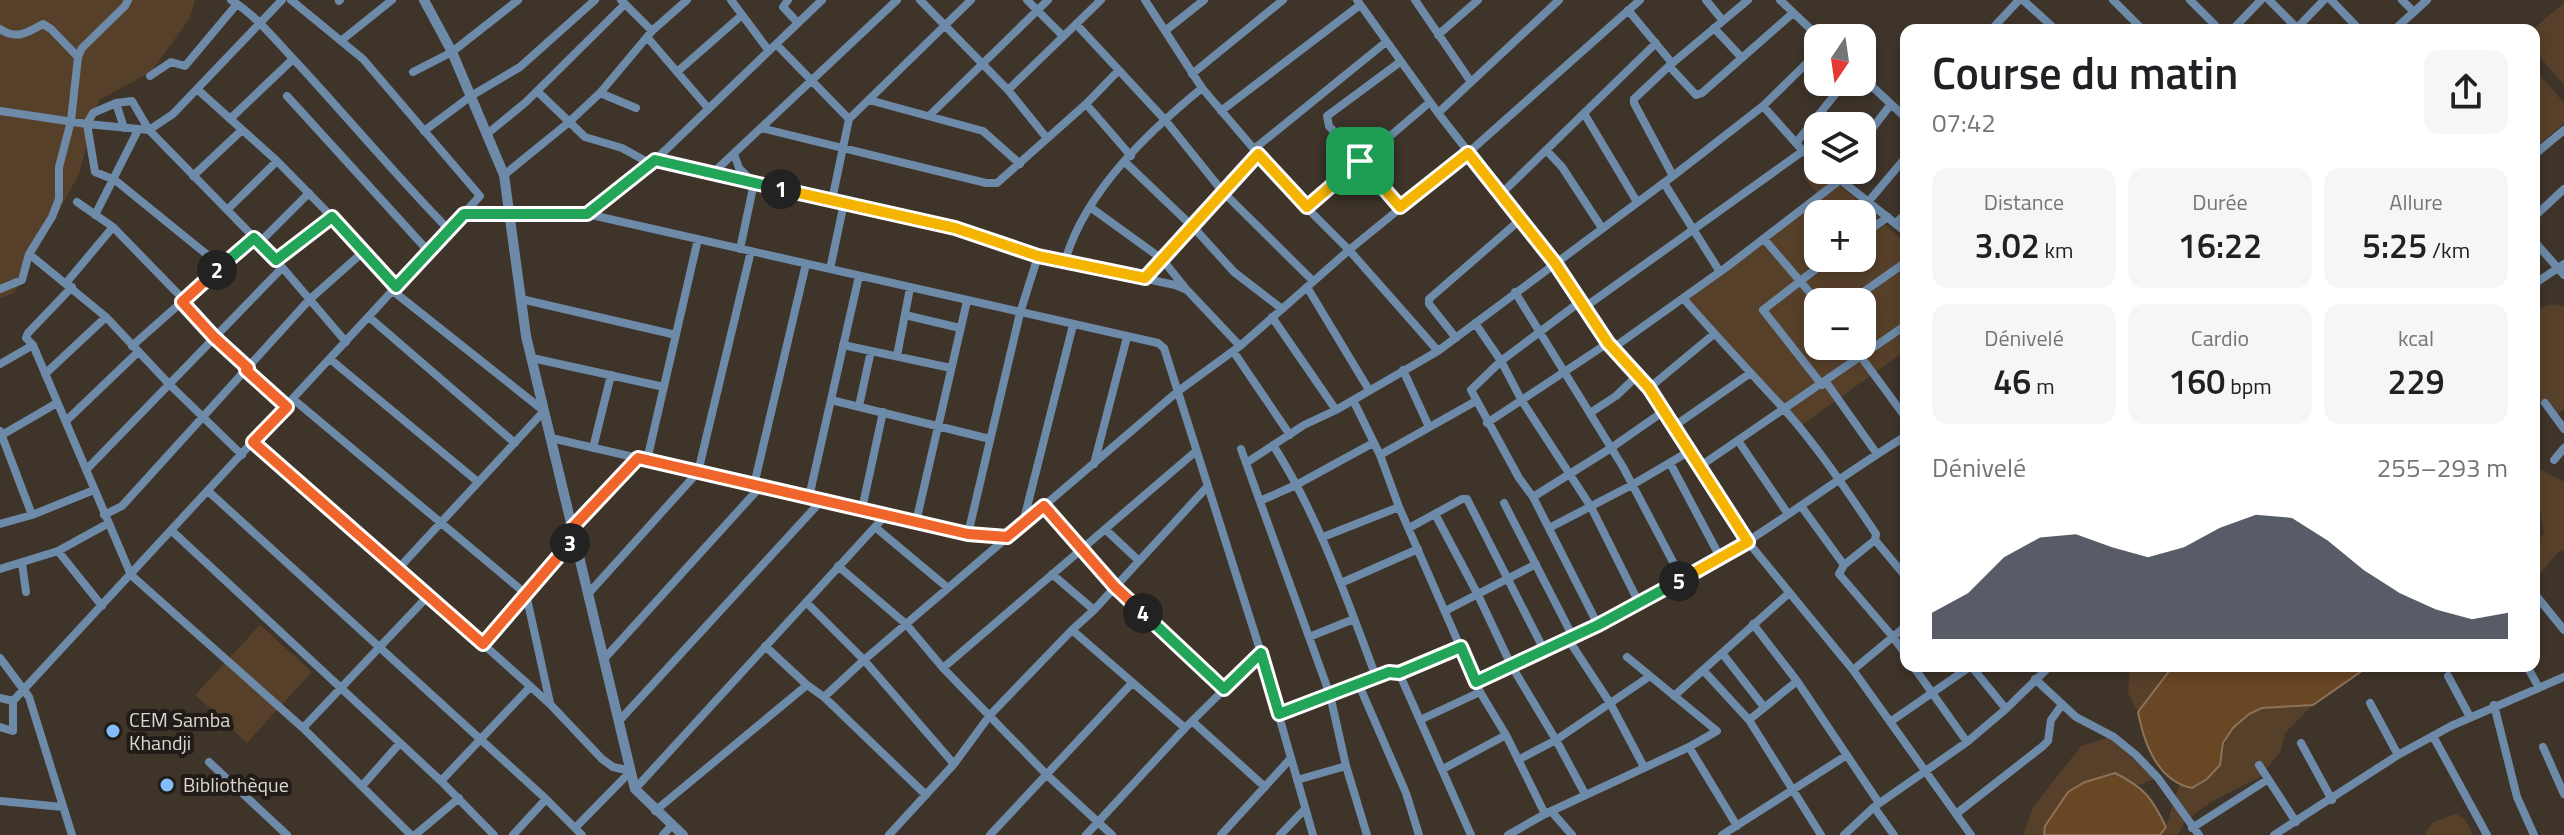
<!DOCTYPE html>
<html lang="fr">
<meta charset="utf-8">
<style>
body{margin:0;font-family:"Titillium Web",sans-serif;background:#f6f6f6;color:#202124;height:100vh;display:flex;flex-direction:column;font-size:30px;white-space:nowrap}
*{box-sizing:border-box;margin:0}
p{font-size:26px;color:#757577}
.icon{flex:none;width:44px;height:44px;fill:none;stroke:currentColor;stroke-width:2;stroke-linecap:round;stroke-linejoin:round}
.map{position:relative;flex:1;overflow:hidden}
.sheet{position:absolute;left:1900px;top:24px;width:640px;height:648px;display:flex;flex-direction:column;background:#fff;border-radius:16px;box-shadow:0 4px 12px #0003}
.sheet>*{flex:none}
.needle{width:52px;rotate:193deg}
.fabs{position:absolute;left:1804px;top:24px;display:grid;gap:16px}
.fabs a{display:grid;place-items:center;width:72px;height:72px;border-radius:16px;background:#fff;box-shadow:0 4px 12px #0003;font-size:40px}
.pin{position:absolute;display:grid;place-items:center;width:68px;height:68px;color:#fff;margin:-34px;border-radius:16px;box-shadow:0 4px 12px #0006}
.km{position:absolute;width:40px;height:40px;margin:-20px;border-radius:50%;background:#222;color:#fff;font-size:22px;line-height:40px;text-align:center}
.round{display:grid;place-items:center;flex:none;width:84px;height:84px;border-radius:16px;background:#f6f6f6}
.head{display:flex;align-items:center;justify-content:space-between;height:136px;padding:0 32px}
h1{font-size:44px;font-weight:600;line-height:60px}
.stats{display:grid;grid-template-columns:repeat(3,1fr);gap:12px;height:136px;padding:8px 32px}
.stats div{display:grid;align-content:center;border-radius:16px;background:#f6f6f6;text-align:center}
.stats b{font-size:34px;font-weight:600}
.stats small{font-size:22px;font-weight:400}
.stats p{font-size:22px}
.chart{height:224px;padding:16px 32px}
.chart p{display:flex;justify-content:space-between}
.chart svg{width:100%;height:144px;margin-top:8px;fill:#111827;opacity:.7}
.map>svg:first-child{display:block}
.green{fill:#57402a;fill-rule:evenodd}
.water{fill:#6a4724;stroke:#8c7258;stroke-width:2}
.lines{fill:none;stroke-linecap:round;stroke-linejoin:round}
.minor{stroke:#6d8aa9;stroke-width:8}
.tertiary{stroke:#6d8aa9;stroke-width:10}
.split-1-casing{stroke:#fff;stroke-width:16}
.split-2-casing{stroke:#fff;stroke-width:16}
.split-3-casing{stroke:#fff;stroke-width:16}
.split-4-casing{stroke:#fff;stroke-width:16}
.split-5-casing{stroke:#fff;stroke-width:16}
.split-6-casing{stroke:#fff;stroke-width:16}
.split-1{stroke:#f5b400;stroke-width:10}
.split-2{stroke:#22a559;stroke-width:10}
.split-3{stroke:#f0652b;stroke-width:10}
.split-4{stroke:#f0652b;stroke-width:10}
.split-5{stroke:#22a559;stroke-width:10}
.split-6{stroke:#f5b400;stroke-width:10}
.poi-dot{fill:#82bcfa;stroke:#211c18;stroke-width:3}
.labels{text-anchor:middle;stroke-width:8;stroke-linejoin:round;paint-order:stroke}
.poi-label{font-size:20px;fill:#ddd6d0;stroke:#211c18;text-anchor:start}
</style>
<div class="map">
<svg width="2564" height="835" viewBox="0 0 2564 835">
<rect width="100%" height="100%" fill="#3e342a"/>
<!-- green -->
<path class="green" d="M0 0H195L190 18 151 72 99 100 79 174 14 293 0 298Z
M2564 3V85L2534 50 2532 30Z
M2534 68 2564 103V123L2534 149Z
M1818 166V170H1823L1906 243V350L1798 428 1684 298 1817 193 1804 178ZM1818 214H1862V258H1818ZM1818 302H1862V346H1818Z
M2555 304 2564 307V409L2554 417 2540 400 2534 407V314L2539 308Z
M2534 466 2564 482V549L2557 553 2534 581V545L2544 533 2540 511 2534 515Z
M260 625 312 672 247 743 195 695Z
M2130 666H2173L2138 712 2128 693Z
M2313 705 2285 733 2280 753 2258 778 2211 802 2185 821 2178 835H2160L2166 827 2179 785 2192 787 2220 765C2229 707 2264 706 2313 705Z
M2110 737 2154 779 2138 785 2115 773 2068 792 2045 825 2044 835H2023L2034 806 2081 746Z
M2456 814 2465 819 2473 835H2424L2433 822Z"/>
<!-- water -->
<path class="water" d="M2173 666H2369L2313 705 2262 708 2249 714 2233 728 2223 743 2220 765 2207 779 2192 788C2157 781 2144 743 2138 712Z
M2115 773C2145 788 2152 798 2166 827L2160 835H2044L2045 826 2068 792 2085 782Z"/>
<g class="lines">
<!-- minor -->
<path class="minor" d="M231 0C256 15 278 43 298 64 349 119 397 177 449 230
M621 0 652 31
M731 0 769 51
M788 0 783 7 798 23
M920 0 1008 90 1046 137
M1027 0 1062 35
M1145 0 1202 88 1288 189 1349 250 1438 351
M1357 0 1438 113 1555 263 1608 343 1649 388 1748 542 1853 670 1971 835
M1415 0 1471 82
M1706 0 1723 21
M1780 0 1820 38
M2023 0 2056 30
M2113 0 2143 30
M2190 0 2215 25
M2269 0 2297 28
M2331 0 2360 30
M2402 0 2414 12
M339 1 340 0
M1628 10 1672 63
M1076 24 1166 121 1223 192 1313 281
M1714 28 1742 58
M0 29C17 40 27 33 43 24L51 29 78 57
M1991 30 2019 0
M2232 30 2261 0
M2295 30 2324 0
M2394 30 2427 0
M1165 31 1204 0
M1438 35 1478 0
M647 37 708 108
M342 40 392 0
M776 44 849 119
M1400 62 1327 116 1329 126 1400 207
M1669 66 1696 95 1702 93 1793 13
M413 72 452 52 518 0
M677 72 742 15
M1192 74 1283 0
M150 76 171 62 185 66 237 4
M1862 77 1906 118
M197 89 277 161 332 217 396 287
M1008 90 1101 0
M537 91 585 137 622 148 651 164
M600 93 636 108
M287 96 429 252
M869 100 983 131 1020 164
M116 103 124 128
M1086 104 1131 156
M1763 106 1803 151 1818 162
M0 111 87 124 149 130 173 114 282 0
M1221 111 1360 5
M1438 113 1559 0
M930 115 1048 0
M1585 115 1637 202
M230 119 293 59
M761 128 986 183H997L1086 104 1119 70
M424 131 471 96 520 67 595 0
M487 134 526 102 625 4
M1862 142 1891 104
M1796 143 1845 82
M1254 149 1386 42
M1547 151 1562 167 1602 228
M734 154 739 168 754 183 740 249
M2534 155 2564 130
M655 160 955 228 1038 256 1175 285 1187 290 1240 346
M1125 162 1195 229 1234 272 1282 309
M1828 170 1906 232
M713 173 897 0
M504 175 568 123 600 93 652 31 687 0
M193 176 242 130
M1673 176 1634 103V99L1669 66 1748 0
M1664 183 1720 272
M1501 194 1656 43
M832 200 849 119 971 0
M77 202 113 227 184 300
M1868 202 1906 157
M1090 207 1162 259 1186 289
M1307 207 1430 102
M227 210 277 161
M464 214H587L1158 343 1164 348 1261 653 1313 835
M587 214 651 164 822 0
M95 215 138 130
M2534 217 2564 189
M1896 223 1906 213
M1862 235 1888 217
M1764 239 1818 302
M2534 241 2564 275
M259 243 309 193
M29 254 106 317 170 385 242 455
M276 260 332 217
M1065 261C1085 192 1147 133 1202 88
M221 266 115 180 95 172 87 124 93 113 116 103 132 101 149 130 276 260 346 342
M830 269 844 203
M1145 278 1258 154
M66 283 113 227
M2534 284 2564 264
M72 287 28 333 26 338 33 345 131 575 303 728 411 835
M1307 287 1369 390
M0 289 22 280 29 254 52 217 59 199V167L71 121 78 57 82 48 125 6 128 0
M393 291 544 411 398 569
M1515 292 1623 467 1682 579
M1683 298C1716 336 1750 372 1784 409 1818 447 1847 491 1876 534L1875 540 1844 565 1839 574 1893 637 1906 655
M521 299 676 335
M1581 301 1501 361 1471 390 1519 478 1533 497 1598 625
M182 302 214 337 248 368
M1849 302 1906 262
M1585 307 1803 151
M905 315 960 328
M369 317 515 443
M1272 317 1336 410
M1475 323 1501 361 1522 401 1591 507 1639 603
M1456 338 1429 304V299L1521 219
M843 345 951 368
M132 346 254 238
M1853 346 1906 418
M1613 348 1728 266 1840 180
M1233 351 1290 435
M897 356 910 288
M532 358 664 387
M330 359 478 482
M0 364 33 345
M246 370 287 407
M1403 370 1429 427
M45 374 106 317
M1826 382 1877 454
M1822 385 1763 310 1830 258
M1649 388 1714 334
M293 399 526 594 550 703
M831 400 990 439
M1353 400 1380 455 1399 507 1480 692 1506 735 1545 814
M2545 403 2564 429
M859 406 871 351
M1590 413 1616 396 1637 376
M66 421 137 353
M1487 423 1608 343
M1673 427 1749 374
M0 431 32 515
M0 436 57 403
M551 438 968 534 1007 537
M253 442 483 644 550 704 602 759 613 767 631 771
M1739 442 1788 514
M1273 445C1319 517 1346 597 1376 677
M593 448 611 375
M1241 449 1330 695 1346 766 1367 835
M1380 455 1476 401
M647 460 698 239
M2554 460 2564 448
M1246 463 1304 425 1336 410 1438 351 1673 176 1763 106 1818 52
M1670 463 1720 557
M1094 464 1127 337
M1699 467 1906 325
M87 469 282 268
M754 485 806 264
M208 491 546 799 575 828
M809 497 859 276
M1533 497 1611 448 1664 411
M1260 501 1298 484 1373 443
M1504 503 1573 637
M1044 506 1115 587 1224 689
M1801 506 1844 565
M862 509 883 412
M1435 514 1478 595 1511 665 1556 740 1585 794
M104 515 122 506 309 300 363 252
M916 522 967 301
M1023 523 1073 325
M0 524 32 515 94 490
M875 527 948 588
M572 528 638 458
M1409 528 1462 499H1467L1544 650
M1549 528 1632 485 1688 452
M1105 529 1139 561
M172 531 441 781 494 835
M968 534 1020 313 1038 256
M1323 537 1399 507
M1875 540 1906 577
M58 551 102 606
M22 563 26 592
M838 566 906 624 943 668 1047 775 1112 835
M0 569 58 551 107 524
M1052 574 1094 610
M1341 583 1418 549
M2534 593 2564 630
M588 594 698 472 751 251
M806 602 864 660 954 764
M1445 611 1536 564
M1753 624 1797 681 1879 803
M1072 630 1185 728
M1309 637 1354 619
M1568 639 1610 703 1644 767
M483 644 575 538
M765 646 807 685 824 697 926 795
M1722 653 1764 707
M0 658 29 697 72 835
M604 659 761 486
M1913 666 1967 742
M1971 666 2006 709
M2527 666 2539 688
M943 668 1195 452
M1703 670 1749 720
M1853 670 1906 626
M1399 673 1471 835
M2448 676 2470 717
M2035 679 2076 717 2114 737 2136 755 2158 778 2199 835
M1797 681 1749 720 1821 835
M1476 682C1568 639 1662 596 1748 541 1801 507 1852 469 1906 436
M1359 685 1406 793 1419 835
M1674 696 1788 594
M824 697 864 660 1177 392 1240 346 1349 250 1468 153 1640 0
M0 698 13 701
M2370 703 2398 755
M2494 705 2517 797 2534 835
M1279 714 1389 672 1399 673 1461 647
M1420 720 1480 692
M619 721 822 500
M1192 721 1265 787
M1890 722 1971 666
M0 727 13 731V701L480 196 363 59 291 0
M303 728 428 596
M2433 736 2487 835
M2301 743 2332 800
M1689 747 1737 826
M2543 747 2564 794
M1518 760 1556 740 1650 676
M209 762 287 835
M2259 765 2296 822
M1443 769 1506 735
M1297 780 1346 766
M441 781 530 687
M362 786 400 743
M635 789 886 515
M0 801 63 807
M1874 807 1894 835
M655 811 807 685
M1551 811 1572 835
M1956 814 2043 746 2048 741 2051 720 2061 706
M2192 828 2267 780
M415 835 459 798
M513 835 546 799
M582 835 575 828 631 771
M663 835 672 825
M889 835 954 764 990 715 1072 630 1094 610 1207 487
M990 835 1132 683
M1086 835 1185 728 1261 653
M1221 835 1291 758
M1280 835 1305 809
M1508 835 1545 814 1689 747 1717 731 1627 657
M1722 835 1847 755
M1844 835 1874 807 1967 742 2006 709 2050 666
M2274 835 2398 755 2451 726 2564 677"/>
<!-- tertiary -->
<path class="tertiary" d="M424 0 452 52 504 175 526 336 635 789 683 835"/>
</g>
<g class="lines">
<!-- split-1 casing -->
<g class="split-1-casing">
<path id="split-1" d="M781 189 955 228 1038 256 1145 278 1258 154 1307 207 1360 161"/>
</g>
<!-- split-2 casing -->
<g class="split-2-casing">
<path id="split-2" d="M217 270 254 238 276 260 332 217 396 287 464 214H587L655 160 781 189"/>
</g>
<!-- split-3 casing -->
<g class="split-3-casing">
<path id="split-3" d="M217 270 182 302 214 337 248 368 246 370 287 407 253 442 483 644 570 543"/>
</g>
<!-- split-4 casing -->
<g class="split-4-casing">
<path id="split-4" d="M570 543 575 538 572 528 638 458 968 534 1007 537 1044 506 1115 587 1143 613"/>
</g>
<!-- split-5 casing -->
<g class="split-5-casing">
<path id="split-5" d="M1143 613 1224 689 1261 653 1279 714 1389 672 1399 673 1461 647 1476 682 1598 625 1679 581"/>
</g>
<!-- split-6 casing -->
<g class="split-6-casing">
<path id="split-6" d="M1360 161 1400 207 1468 153 1555 263 1608 343 1649 388 1748 542 1679 581"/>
</g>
<!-- split-1 -->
<use href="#split-1" class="split-1"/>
<!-- split-2 -->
<use href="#split-2" class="split-2"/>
<!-- split-3 -->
<use href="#split-3" class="split-3"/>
<!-- split-4 -->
<use href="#split-4" class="split-4"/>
<!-- split-5 -->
<use href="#split-5" class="split-5"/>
<!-- split-6 -->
<use href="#split-6" class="split-6"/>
</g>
<!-- markers -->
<g class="poi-dot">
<circle cx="113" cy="731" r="8"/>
<circle cx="167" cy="785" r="8"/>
</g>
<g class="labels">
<!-- poi labels -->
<g class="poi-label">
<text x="129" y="727">CEM Samba<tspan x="129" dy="23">Khandji</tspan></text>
<text x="183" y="792">Bibliothèque</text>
</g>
</g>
</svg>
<div class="fabs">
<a><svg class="needle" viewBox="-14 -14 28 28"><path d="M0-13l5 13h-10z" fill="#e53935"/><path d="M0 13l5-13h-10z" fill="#757577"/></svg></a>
<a><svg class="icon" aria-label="layers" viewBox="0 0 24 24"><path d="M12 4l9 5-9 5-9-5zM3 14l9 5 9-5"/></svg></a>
<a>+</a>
<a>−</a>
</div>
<div class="pin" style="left:1360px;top:161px;background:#1e9e55"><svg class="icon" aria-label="arrive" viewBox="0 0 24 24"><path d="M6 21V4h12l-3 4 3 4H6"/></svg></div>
<b class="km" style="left:781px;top:189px">1</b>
<b class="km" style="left:217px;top:270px">2</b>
<b class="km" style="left:570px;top:543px">3</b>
<b class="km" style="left:1143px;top:613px">4</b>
<b class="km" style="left:1679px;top:581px">5</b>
<section class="sheet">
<div class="head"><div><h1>Course du matin</h1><p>07:42</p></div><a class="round"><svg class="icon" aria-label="share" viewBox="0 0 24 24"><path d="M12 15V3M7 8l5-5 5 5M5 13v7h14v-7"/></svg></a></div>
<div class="stats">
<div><p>Distance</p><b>3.02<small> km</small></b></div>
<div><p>Durée</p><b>16:22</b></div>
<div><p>Allure</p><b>5:25<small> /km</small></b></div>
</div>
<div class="stats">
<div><p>Dénivelé</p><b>46<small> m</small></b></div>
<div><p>Cardio</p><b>160<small> bpm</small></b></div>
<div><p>kcal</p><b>229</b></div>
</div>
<div class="chart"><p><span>Dénivelé</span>255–293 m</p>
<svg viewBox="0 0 160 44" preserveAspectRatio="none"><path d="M0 44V36L10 30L20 19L30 13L40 12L50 16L60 19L70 16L80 10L90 6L100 7L110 14L120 23L130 30L140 35L150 38L160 36V44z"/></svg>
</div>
</section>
</div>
